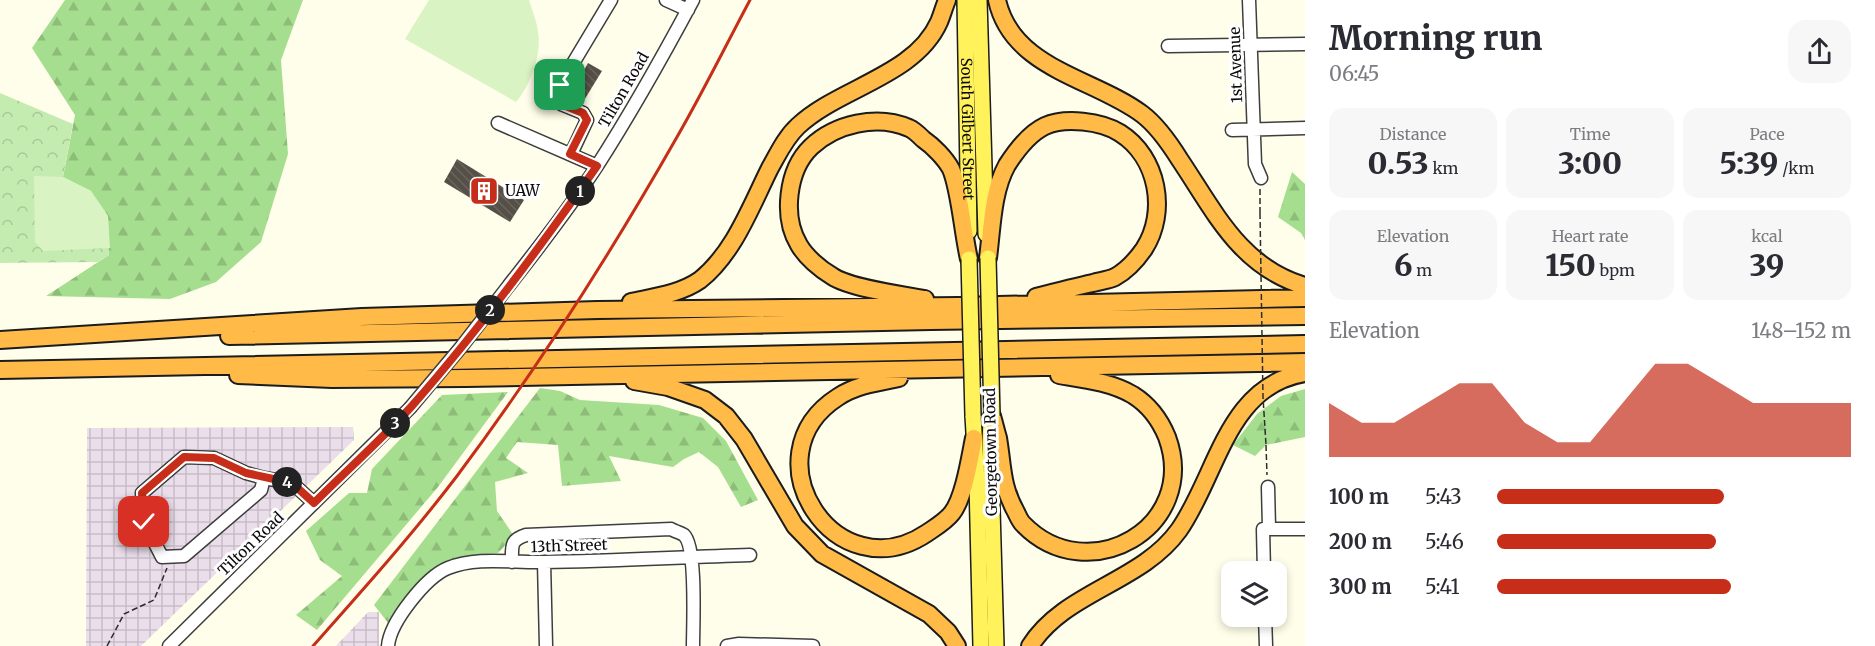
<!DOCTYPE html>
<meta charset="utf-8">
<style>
body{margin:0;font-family:Merriweather,serif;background:#f7f7f7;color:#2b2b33;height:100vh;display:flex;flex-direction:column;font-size:22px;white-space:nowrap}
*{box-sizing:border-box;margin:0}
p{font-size:20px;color:#7c7c81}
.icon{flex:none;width:33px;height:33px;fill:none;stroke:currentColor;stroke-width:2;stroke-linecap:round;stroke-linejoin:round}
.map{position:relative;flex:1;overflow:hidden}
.sheet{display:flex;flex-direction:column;background:#fff;width:570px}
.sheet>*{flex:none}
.controls{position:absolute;left:1221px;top:561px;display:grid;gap:12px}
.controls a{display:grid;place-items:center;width:66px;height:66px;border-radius:12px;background:#fff;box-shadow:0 3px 9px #0003;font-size:30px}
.pin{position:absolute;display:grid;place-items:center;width:51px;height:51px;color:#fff;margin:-26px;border-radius:12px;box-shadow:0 3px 9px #0006}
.km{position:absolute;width:30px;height:30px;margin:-15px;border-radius:50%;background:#222;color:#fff;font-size:16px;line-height:30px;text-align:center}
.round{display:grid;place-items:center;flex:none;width:63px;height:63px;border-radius:18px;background:#f7f7f7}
.head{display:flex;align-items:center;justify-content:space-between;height:102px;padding:0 24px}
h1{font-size:33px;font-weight:800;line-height:45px}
.stats{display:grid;grid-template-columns:repeat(3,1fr);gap:9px;height:102px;padding:6px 24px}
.stats div{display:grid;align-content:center;border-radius:15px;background:#f7f7f7;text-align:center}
.stats b{font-size:30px;font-weight:800}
.stats small{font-size:16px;font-weight:400}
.stats p{font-size:16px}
.chart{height:168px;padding:12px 24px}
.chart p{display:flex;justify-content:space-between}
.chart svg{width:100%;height:108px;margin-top:6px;fill:#c62e19;opacity:.7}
ul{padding:0 24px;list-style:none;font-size:20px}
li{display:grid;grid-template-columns:96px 72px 1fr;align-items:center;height:45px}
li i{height:15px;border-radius:8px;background:#c62e19}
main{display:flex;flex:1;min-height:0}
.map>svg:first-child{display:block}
.industrial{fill:url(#industrial-grid)}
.forest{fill:url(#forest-firs)}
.park{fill:url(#park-crowns)}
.pitch{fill:#daf3c3}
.building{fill:url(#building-back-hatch)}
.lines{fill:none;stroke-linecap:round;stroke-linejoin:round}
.minor-casing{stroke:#3e3e3e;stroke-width:15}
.major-casing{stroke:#1c1c1c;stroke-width:18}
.highway-casing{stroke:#1c1c1c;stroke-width:20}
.path{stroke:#2d2d2d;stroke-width:1.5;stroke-dasharray:6 3;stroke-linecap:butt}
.minor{stroke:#fff;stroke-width:12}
.major{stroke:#fff25a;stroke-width:15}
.highway{stroke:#ffba48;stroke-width:16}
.rail{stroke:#c62e19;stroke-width:3}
.minor-bridge-casing{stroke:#3e3e3e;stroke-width:15;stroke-linecap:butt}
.major-bridge-casing{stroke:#1c1c1c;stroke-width:18;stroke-linecap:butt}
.path-bridge{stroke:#2d2d2d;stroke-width:1.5;stroke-dasharray:6 3;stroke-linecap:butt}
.minor-bridge{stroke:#fff;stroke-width:12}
.major-bridge{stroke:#fff25a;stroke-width:15}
.route-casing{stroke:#fff;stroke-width:12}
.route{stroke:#c62e19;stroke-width:8}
.labels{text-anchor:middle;stroke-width:6;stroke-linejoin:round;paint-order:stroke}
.street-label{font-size:15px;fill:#0b0b0b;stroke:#fff}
.poi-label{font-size:15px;fill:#0b0b0b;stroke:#fff;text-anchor:start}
</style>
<main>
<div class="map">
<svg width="1305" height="646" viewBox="0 0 1305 646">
<defs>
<pattern id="industrial-grid" width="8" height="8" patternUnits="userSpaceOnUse" patternTransform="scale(1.5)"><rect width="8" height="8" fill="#ebdeeb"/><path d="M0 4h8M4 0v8" fill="none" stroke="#c8bdc8"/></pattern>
<pattern id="forest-firs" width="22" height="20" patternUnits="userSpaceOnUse" patternTransform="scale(1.5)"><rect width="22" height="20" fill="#a5de8e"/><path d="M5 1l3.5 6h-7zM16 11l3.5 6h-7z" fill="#8dbd79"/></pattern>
<pattern id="park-crowns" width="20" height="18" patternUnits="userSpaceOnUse" patternTransform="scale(1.5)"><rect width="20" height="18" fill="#c5ecb0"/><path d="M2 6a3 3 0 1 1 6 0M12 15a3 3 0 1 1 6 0" fill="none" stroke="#a8c996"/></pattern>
<pattern id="building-back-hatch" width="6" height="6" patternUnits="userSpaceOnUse" patternTransform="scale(1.5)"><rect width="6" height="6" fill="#554f47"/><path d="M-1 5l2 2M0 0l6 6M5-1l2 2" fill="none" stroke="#68645d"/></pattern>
</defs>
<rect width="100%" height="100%" fill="#fffeea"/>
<!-- industrial -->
<path class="industrial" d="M353 427 354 440 141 646H86L87 428Z
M368 612H379V646H336Z"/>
<!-- forest -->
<path class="forest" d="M65 0H303L281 60 288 154 261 242 216 282 170 299 46 296 109 255 91 191 63 177 75 115 32 48Z
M1292 172 1305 184V240L1301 233 1278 217Z
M540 388 560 391 580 400 659 405 703 418 726 441 758 500 741 507 718 467 699 452 684 459 673 467 609 456 621 481 562 486 558 445 517 442 506 458 528 473 495 482 497 511 514 536 498 553C481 554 463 556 446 561 424 568 403 605 389 624L374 605Z
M1305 389V437L1266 445 1255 456 1233 445 1257 414 1281 396Z
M508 392 438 487 317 630 296 615 342 576 320 560 306 531 349 493H367L372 469 442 395Z"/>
<!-- park -->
<path class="park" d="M0 93 73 124 63 177 91 191 108 216 109 255 98 262 0 263Z"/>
<!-- pitch -->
<path class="pitch" d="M429 0H529C532 11 537 21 538 32 542 54 530 86 516 102L405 39Z
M34 176 63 177 91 191 108 216 110 248 43 251 35 242Z"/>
<!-- building -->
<path class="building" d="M588 63 602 71 583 102 570 95Z
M457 159 524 200 510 222 444 182Z"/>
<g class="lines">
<!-- minor casing -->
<g class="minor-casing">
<path id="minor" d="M666 0 688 10
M1249 0 1255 164 1261 178
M1168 46 1305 44
M498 123 597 166
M1232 130 1305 128
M571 154 587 120 583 113 561 104 557 94 560 85 611 0
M510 284C540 246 570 207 597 166 631 113 663 56 693 0
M264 478 246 473 214 458 184 457 142 493 144 522 162 557 184 556 261 490 264 478 292 483 314 503
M1268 487 1269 528
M512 562C512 546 510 540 526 535L671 529C674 531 681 533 684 535 697 547 693 626 693 646
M544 562 546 646
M1264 572 1263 529H1305
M1265 616 1266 646
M169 646 410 408
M388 646C390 622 426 577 448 568 477 556 513 563 544 562 613 561 682 557 750 555
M727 646 739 644 813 646"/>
</g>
<!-- major casing -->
<g class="major-casing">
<g id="major">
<path id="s1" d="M965 0 969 231"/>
<path d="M979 0 986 234"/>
<path d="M973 416 977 482 981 646"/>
<path d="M991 421 990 441 996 646"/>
</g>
</g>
<!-- highway casing -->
<g class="highway-casing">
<path id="highway" d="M997 0C1012 69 1094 78 1142 114 1158 126 1170 144 1180 160 1215 212 1240 267 1305 286
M988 258C992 228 992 192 1007 165 1016 151 1030 133 1045 126 1065 117 1101 121 1120 133 1158 157 1168 212 1144 249 1137 259 1126 271 1115 277 1109 280 1100 281 1093 283 1074 287 1055 292 1036 297
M925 299C902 295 849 288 832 276 820 269 806 257 799 245 782 217 787 170 811 147 835 124 877 114 909 128 914 130 919 135 923 139 933 146 945 158 951 169 960 190 963 234 969 259
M631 302C654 297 680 294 700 280 734 253 751 206 770 168 778 154 785 138 798 126 838 88 915 76 939 22 942 15 944 7 947 0
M229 336 931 321 1305 316
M0 340 362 317 597 310 958 306 1305 298
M0 370 1305 344
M238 375 332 379 466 378 1305 362
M899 378C879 382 856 385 838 397 746 456 836 594 927 533 936 527 946 521 952 513 964 498 970 458 974 438
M634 381 668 387 705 400 726 416 744 439 795 526 822 554 929 614 948 632 957 646
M992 416C994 423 996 431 998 438 1003 467 1001 485 1016 512 1018 516 1020 521 1023 524 1088 591 1200 527 1167 437 1160 420 1149 405 1133 395 1111 382 1083 379 1059 375
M1030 646C1065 591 1141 583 1179 530 1217 476 1227 385 1305 373"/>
</g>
<!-- path -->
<path class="path" d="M1260 213V189
M1266 445 1267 475
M107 646 124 614 154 600 167 568"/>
<!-- minor -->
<use href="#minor" class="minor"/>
<!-- major -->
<use href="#major" class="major"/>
<!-- highway -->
<use href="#highway" class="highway"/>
<!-- rail -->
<path class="rail" d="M313 646C362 591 412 535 457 476 537 369 611 253 677 137 703 92 726 45 750 0"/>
<!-- minor-bridge casing -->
<g class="minor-bridge-casing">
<path id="minor-bridge" d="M410 408 462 346 510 284"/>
</g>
<!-- major-bridge casing -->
<g class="major-bridge-casing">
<path id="major-bridge" d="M988 258 992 416
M969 259 973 416"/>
</g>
<!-- path-bridge -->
<path class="path-bridge" d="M1260 213 1263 397 1266 445"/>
<!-- minor-bridge -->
<use href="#minor-bridge" class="minor-bridge"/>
<!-- major-bridge -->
<use href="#major-bridge" class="major-bridge"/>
</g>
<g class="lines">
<!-- route casing -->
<g class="route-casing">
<path id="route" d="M144 522 142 493 184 457 214 458 246 473 292 483 314 503C346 471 381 440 411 407 478 331 539 249 597 166L570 154 587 120 583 113 561 104 558 94 560 85"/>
</g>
<!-- route -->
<use href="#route" class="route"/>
</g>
<!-- icons -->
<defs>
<g id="building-square" transform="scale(1.5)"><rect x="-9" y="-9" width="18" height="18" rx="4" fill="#c62e19" stroke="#fff"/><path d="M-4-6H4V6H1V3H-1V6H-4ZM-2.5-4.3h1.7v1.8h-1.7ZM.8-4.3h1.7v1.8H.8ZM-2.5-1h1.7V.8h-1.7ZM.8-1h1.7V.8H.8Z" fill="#fff"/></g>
</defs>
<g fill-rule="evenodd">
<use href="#building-square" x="484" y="191"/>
</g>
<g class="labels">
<!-- street labels -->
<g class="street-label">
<text transform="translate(1236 65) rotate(-92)" y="5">1st Avenue</text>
<text transform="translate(624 90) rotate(-60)" y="5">Tilton Road</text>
<text dy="5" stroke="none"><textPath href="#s1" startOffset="129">South Gilbert Street</textPath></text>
<text transform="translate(991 452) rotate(-91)" y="5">Georgetown Road</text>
<text transform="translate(251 544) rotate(-44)" y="5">Tilton Road</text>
<text transform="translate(569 546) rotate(-2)" y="5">13th Street</text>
</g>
<!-- poi labels -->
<g class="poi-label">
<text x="505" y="196">UAW</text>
</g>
</g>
</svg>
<div class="controls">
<a><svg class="icon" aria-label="layers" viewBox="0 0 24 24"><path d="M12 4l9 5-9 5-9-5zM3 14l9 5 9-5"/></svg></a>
</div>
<div class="pin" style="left:560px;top:85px;background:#1e9e55"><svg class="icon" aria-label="arrive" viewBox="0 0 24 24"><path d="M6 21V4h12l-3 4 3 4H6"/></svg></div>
<div class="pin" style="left:144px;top:522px;background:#d93025"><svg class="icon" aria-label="check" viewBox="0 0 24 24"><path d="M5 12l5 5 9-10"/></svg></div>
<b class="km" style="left:580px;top:191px">1</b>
<b class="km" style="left:490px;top:310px">2</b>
<b class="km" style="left:395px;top:423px">3</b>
<b class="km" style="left:287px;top:482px">4</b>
</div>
<section class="sheet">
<div class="head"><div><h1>Morning run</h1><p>06:45</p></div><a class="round"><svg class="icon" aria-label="share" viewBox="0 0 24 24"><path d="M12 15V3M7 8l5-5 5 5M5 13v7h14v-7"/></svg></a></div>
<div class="stats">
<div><p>Distance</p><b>0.53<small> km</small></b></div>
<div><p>Time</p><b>3:00</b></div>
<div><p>Pace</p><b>5:39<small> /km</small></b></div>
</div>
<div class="stats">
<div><p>Elevation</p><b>6<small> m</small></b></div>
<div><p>Heart rate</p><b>150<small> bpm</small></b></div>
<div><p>kcal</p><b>39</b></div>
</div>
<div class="chart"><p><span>Elevation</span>148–152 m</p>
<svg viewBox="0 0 160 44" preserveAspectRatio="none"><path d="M0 44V22L10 30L20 30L30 22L40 14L50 14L60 30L70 38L80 38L90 22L100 6L110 6L120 14L130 22L140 22L150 22L160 22V44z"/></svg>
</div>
<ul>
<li><b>100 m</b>5:43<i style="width:64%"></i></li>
<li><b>200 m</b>5:46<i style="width:62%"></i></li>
<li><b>300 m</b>5:41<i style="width:66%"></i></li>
</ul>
</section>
</main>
